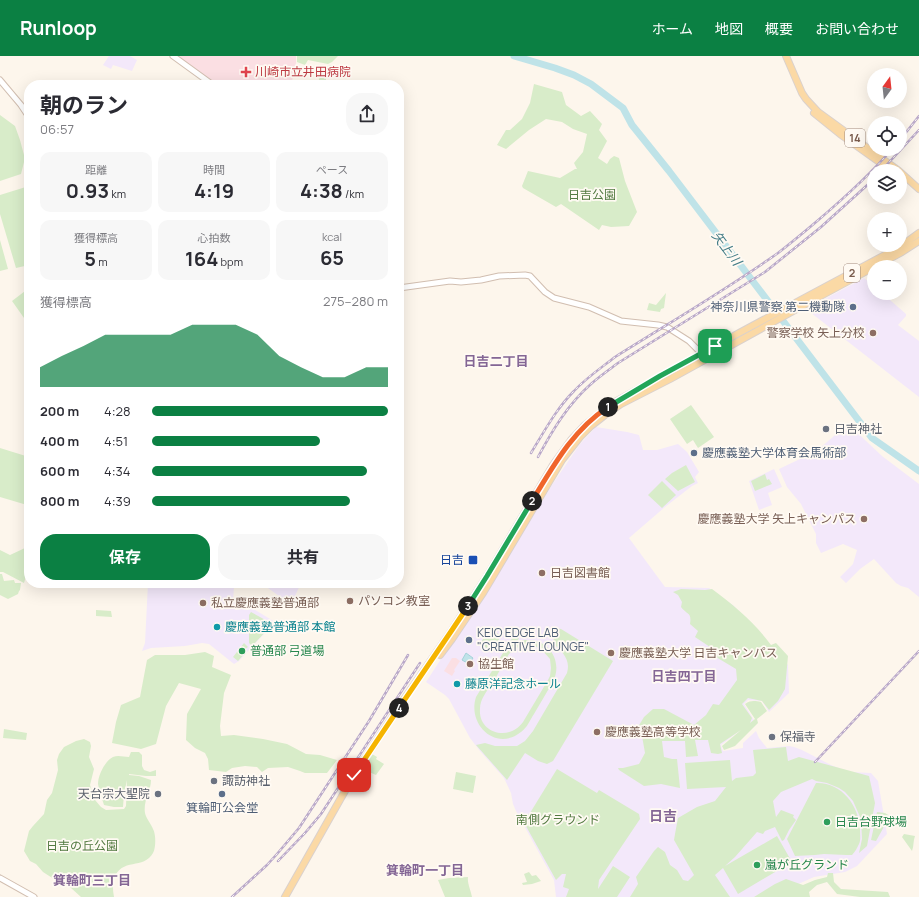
<!DOCTYPE html>
<html lang="ja">
<meta charset="utf-8">
<style>
body{margin:0;font-family:Manrope,"Noto Sans JP",sans-serif;background:#f7f7f7;color:#2b2b33;height:100vh;display:flex;flex-direction:column;font-size:15px;white-space:nowrap}
*{box-sizing:border-box;margin:0}
p{font-size:13px;color:#7c7c81}
.icon{flex:none;width:22px;height:22px;fill:none;stroke:currentColor;stroke-width:2;stroke-linecap:round;stroke-linejoin:round}
.map{position:relative;flex:1;overflow:hidden}
.side{position:absolute;left:24px;top:24px;width:380px;height:508px;display:flex;flex-direction:column;background:#fff;border-radius:16px;box-shadow:0 4px 16px #0002}
.side>*{flex:none}
.needle{width:26px;rotate:15deg}
.tools{position:absolute;left:867px;top:12px;display:grid;gap:8px}
.tools a{display:grid;place-items:center;width:40px;height:40px;border-radius:50%;background:#fff;box-shadow:0 4px 16px #0002;font-size:20px}
.pin{position:absolute;display:grid;place-items:center;width:34px;height:34px;color:#fff;margin:-17px;border-radius:8px;box-shadow:0 2px 6px #0006}
.km{position:absolute;width:20px;height:20px;margin:-10px;border-radius:50%;background:#222;color:#fff;font-size:11px;line-height:20px;text-align:center}
.round{display:grid;place-items:center;flex:none;width:42px;height:42px;border-radius:16px;background:#f7f7f7}
.headline{display:flex;align-items:center;justify-content:space-between;height:68px;padding:0 16px}
h1{font-size:22px;font-weight:700;line-height:30px}
.figures{display:grid;grid-template-columns:repeat(3,1fr);gap:6px;height:68px;padding:4px 16px}
.figures div{display:grid;align-content:center;border-radius:10px;background:#f7f7f7;text-align:center}
.figures b{font-size:20px;font-weight:700}
.figures small{font-size:11px;font-weight:400}
.figures p{font-size:11px}
.chart{height:112px;padding:8px 16px}
.chart p{display:flex;justify-content:space-between}
.chart svg{width:100%;height:72px;margin-top:4px;fill:#0b8043;opacity:.7}
.cta{display:flex;gap:8px;margin-top:auto;padding:8px 16px}
.cta a{flex:1;height:46px;border-radius:16px;background:#0b8043;color:#fff;font-size:16px;font-weight:700;line-height:46px;text-align:center}
.cta a+a{background:#f7f7f7;color:#2b2b33}
ul{padding:0 16px;list-style:none;font-size:13px}
li{display:grid;grid-template-columns:64px 48px 1fr;align-items:center;height:30px}
li i{height:10px;border-radius:5px;background:#0b8043}
header{display:flex;align-items:center;gap:24px;box-sizing:border-box;height:56px;padding:0 20px;background:#0b8043;color:#fff}
header strong{font-size:19px}
nav{display:flex;gap:22px;margin-inline-start:auto;font-size:14px}
.map>svg:first-child{display:block}
.education{fill:#f3e8fa}
.medical{fill:#fbdfe3}
.green{fill:#d8ecc9;fill-rule:evenodd}
.water{fill:#bfe3e8;stroke:#a5d3da}
.lines{fill:none;stroke-linecap:round;stroke-linejoin:round}
.river{stroke:#bfe3e8;stroke-width:7}
.tertiary-casing{stroke:#d1beb0;stroke-width:7}
.primary-casing{stroke:#dad1cd;stroke-width:8}
.tertiary{stroke:#fff;stroke-width:5}
.primary{stroke:#fbd9a5;stroke-width:6}
.rail-casing{stroke:#b9a8c9;stroke-width:2.5}
.rail{stroke:#fffaf3;stroke-width:1;stroke-dasharray:3;stroke-linecap:butt}
.split-1-casing{stroke:#fff;stroke-width:8}
.split-2-casing{stroke:#fff;stroke-width:8}
.split-3-casing{stroke:#fff;stroke-width:8}
.split-4-casing{stroke:#fff;stroke-width:8}
.split-5-casing{stroke:#fff;stroke-width:8}
.split-1{stroke:#22a559;stroke-width:5}
.split-2{stroke:#f0652b;stroke-width:5}
.split-3{stroke:#22a559;stroke-width:5}
.split-4{stroke:#f5b400;stroke-width:5}
.split-5{stroke:#f5b400;stroke-width:5}
.health-dot{fill:#e0444e;stroke:#fffaf3;stroke-width:1.5}
.service-dot{fill:#5c6f8a;stroke:#fffaf3;stroke-width:1.5}
.education-dot{fill:#8d6e63;stroke:#fffaf3;stroke-width:1.5}
.worship-dot{fill:#6b7280;stroke:#fffaf3;stroke-width:1.5}
.transit-dot{fill:#1a4fb4;stroke:#fffaf3;stroke-width:1.5}
.culture-dot{fill:#0f9aa8;stroke:#fffaf3;stroke-width:1.5}
.leisure-dot{fill:#2e9e5b;stroke:#fffaf3;stroke-width:1.5}
.labels{text-anchor:middle;stroke-width:3.5;stroke-linejoin:round;paint-order:stroke}
.shield{fill:#fffaf3;stroke:#a28b7f;stroke-width:1}
.shield-label{font-size:11px;font-weight:bold;fill:#7a5c4d}
.health-label{font-size:12px;fill:#be3a42;stroke:#fffaf3;text-anchor:start}
.park-label{font-size:12px;fill:#537a41;stroke:#fffaf3}
.service-label{font-size:12px;fill:#4e5e75;stroke:#fffaf3;text-anchor:start}
.education-label{font-size:12px;fill:#785e54;stroke:#fffaf3;text-anchor:start}
.worship-label{font-size:12px;fill:#5b616d;stroke:#fffaf3;text-anchor:start}
.transit-label{font-size:12px;fill:#164399;stroke:#fffaf3;text-anchor:end}
.culture-label{font-size:12px;fill:#0d838f;stroke:#fffaf3;text-anchor:start}
.leisure-label{font-size:12px;fill:#27864d;stroke:#fffaf3;text-anchor:start}
.water-label{font-size:13px;font-style:italic;fill:#437c86;stroke:#fffaf3}
.neighbourhood-label{font-size:13px;font-weight:bold;fill:#846695;stroke:#fffaf3}
.quarter-label{font-size:14px;font-weight:bold;fill:#846695;stroke:#fffaf3}
</style>
<header>
<strong>Runloop</strong>
<nav><a>ホーム</a><a>地図</a><a>概要</a><a>お問い合わせ</a></nav>
</header>
<div class="map">
<svg width="919" height="841" viewBox="0 0 919 841">
<rect width="100%" height="100%" fill="#fdf6ec"/>
<!-- education -->
<path class="education" d="M109 0H130L137 4 132 15 113 9 111 13 103 9Z
M864 222 874 230V237H882L906 258V260L898 269 919 285V341L806 253Z
M848 368 882 400 919 428V541L908 532 901 530 896 527 874 503 860 513 846 527 840 521 853 508 857 494 843 488 821 497 816 487V478L801 448 787 431 779 413 802 402 809 396 820 392Z
M596 371 627 376 639 379 643 394H657L678 388 687 396 699 416 695 421 698 427 692 430 665 451 629 482 665 531 709 532 734 550 788 609 789 637 769 656 762 645 748 644 744 648 754 664 721 689 723 695 743 692V687L756 675 759 682 767 692 789 690 794 691 802 694 831 709 849 716 871 717 878 725 887 778 857 810 845 816 814 821 769 841H556L554 824 516 755 513 748 511 737 504 722 480 695 470 682 449 643 445 639 426 626 516 488 552 429 580 388Z
M774 413 782 431 768 437 772 449 759 454 749 425Z
M148 527H230L234 530 233 546 252 552 275 566 239 605 234 608 209 588 202 587 185 590 151 592 142 595 145 587Z
M261 527H301L295 540 296 547 290 548Z"/>
<!-- medical -->
<path class="medical" d="M176 0H296V7L292 25V29H217Z
M452 602H456L460 605 454 614 455 615 452 620 444 615Z"/>
<!-- green -->
<path class="green" d="M297 0H338L332 6 328 8 308 4 305 9 297 6Z
M331 9 335 16 327 19 326 20V25L328 29H317L323 12Z
M534 28 562 36 566 49 581 60 590 55 602 68 599 74 607 85 598 102 607 108 610 103 614 100 619 102 625 125 637 156 629 170 611 171 602 169 599 174 561 148 556 151 523 132 522 130 528 115 560 122 575 113H577L574 107 583 96 587 78 573 73 562 66 546 63 529 74 506 93 497 89 506 74H510L522 63 530 47Z
M0 59 15 70 20 84 24 99V106L21 118 0 125Z
M29 130V209L16 212 0 158V139Z
M0 184 8 213 0 215Z
M29 232V269L12 245Z
M666 237 664 252 661 253 660 256 647 254 649 247 656 249Z
M691 349 714 381 698 392 693 384 687 388 670 363Z
M0 392 29 401V445L27 449 0 441Z
M686 409 695 426 678 435 665 423 672 417Z
M765 418 767 424 769 423 772 428 755 435 751 425Z
M662 425 676 439 662 452 648 439Z
M25 492 29 496V514L27 516 24 527 3 516H0V494L10 499Z
M0 518H2L4 525 14 524 15 527H21L20 534 19 535 18 538 8 543 0 539Z
M681 533 705 534 712 533C735 550 754 566 771 589L776 587 788 600 785 633 778 645 769 654 762 645 748 642 742 648 752 662 750 667 755 663 745 648C751 644 755 645 761 646L767 655 757 663 758 667 735 690 724 694 722 690 741 674 720 688 722 697 718 698 711 697 708 684H695L698 700 686 701 685 685H662L664 701 672 703H677L680 732 661 728 644 730 619 714 618 712H623L639 708 645 697 642 680 635 676 644 661 653 653H664L694 669 706 659 713 648 719 649 737 624 736 613 711 598 713 593 695 581 698 575 690 568C692 556 687 559 681 551L682 546 678 539 673 536Z
M96 554 111 555 112 561 96 560Z
M251 556 271 567V570L252 590 249 587V559Z
M556 572 561 573 613 605 553 705 547 708 538 705 525 697 507 724 476 689 485 687 495 690H517L525 685 533 675 567 617C571 603 562 596 553 587Z
M491 573 501 580 492 595 480 588 485 580 482 579 483 577 487 579Z
M514 579 519 582 517 586C543 577 565 601 553 626 546 637 540 648 534 658 530 664 527 672 521 676 496 696 467 669 476 641ZM525 589H533L542 594 550 603 551 612 550 620 548 624 523 666C509 686 478 677 480 653 480 643 487 635 492 628 498 618 503 608 509 598L516 592Z
M244 587 248 591 245 593V597L238 605 233 601Z
M205 596 214 600 212 611 231 619 224 637 220 670 221 680 234 679 263 683 287 688 306 698 320 699 337 704 327 717H305L300 715 288 711 268 712 262 716 257 711 245 710 232 712 226 716 209 714 208 703 205 697 195 692 186 684 187 658 201 633 179 627 166 650 156 688 141 693 112 687 116 666 121 649 140 641 147 604 155 599H185Z
M4 673 27 677 26 684 3 682Z
M84 683 90 686 91 690 89 701 94 713 90 729 95 744 101 751 106 754 124 753 126 750 127 724 124 738 123 751H114L104 749C102 742 99 735 98 728 98 719 105 705 113 701 118 699 124 701 129 701L131 696H139L142 699V710L144 714 150 716 156 714V720H146L129 718V719L139 720 151 724C151 735 143 745 145 757 146 762 151 768 153 773 156 778 156 792 153 797 144 814 121 801 114 823 112 829 113 835 114 841H81L71 832 60 827 43 816 36 808 30 805 24 795 29 775 33 770 44 758 47 744 52 737 58 714 57 704 59 698 64 691 76 685Z
M786 691 788 705 799 701 869 720 875 747 867 790 859 797 862 783 861 763 853 745 845 736 839 732 827 727 816 725 812 723 781 736 773 745 776 761 781 754 794 759 793 761 796 764 789 774 784 784 782 785 775 771 765 775 763 778 757 776 735 801 725 810 777 780 792 806 738 838 723 812 715 819 730 841H630L638 828 636 821 654 795 658 791 665 796 670 809 677 814 683 824 688 825 694 819 674 784 675 778 678 762 697 751 715 745 726 731 687 733 685 707 730 704 732 725 736 722 753 720 756 717 753 694Z
M372 698 377 701 376 703 384 708 376 719 369 716 364 711Z
M557 713 597 737 599 734 639 758 640 763 599 824 598 833 613 810 630 821 617 841H566L569 833 563 831 566 818H562L556 824 522 763 530 757Z
M456 716 476 720 473 737 453 733Z
M816 727C841 726 859 749 860 773 860 778 861 784 859 788 857 792 855 796 852 799H846L824 798 815 799 795 800 787 783Z
M877 756 885 757 890 760 876 785 871 784Z
M904 778 915 780C913 785 914 790 912 795L902 781Z
M529 816 532 820 536 819 541 825 532 828 523 829 522 827 527 826 524 818Z
M828 817H833L834 826 841 833 888 836 890 841H860L837 838 827 826 817 829 809 836 810 841H754L775 828 786 823 803 829 815 824 827 821Z
M468 821C467 827 471 835 472 841H445L438 824 449 822Z"/>
<!-- water -->
<path class="water" d="M466 597 473 602 469 608 462 604Z"/>
<g class="lines">
<!-- river -->
<path class="river" d="M514 0 555 12 574 19 591 28 623 52 632 69 669 115 872 382 919 415"/>
<!-- tertiary casing -->
<g class="tertiary-casing">
<path id="tertiary" d="M173 0 213 29
M0 24 21 49 29 61
M399 232 450 225 461 226 481 224 499 220 525 219 530 220 545 236 554 242 589 251 621 265 658 269 667 271 689 285 702 298
M0 822 34 841"/>
</g>
<!-- primary casing -->
<g class="primary-casing">
<path id="primary" d="M786 0 802 37 806 43 818 56 899 115
M814 57 840 78 892 115
M900 116 919 133
M440 599 452 583 483 537 562 404 580 381 591 370 605 359 621 348 670 323 813 244 902 196 919 185
M285 841 354 719 407 639 452 574 487 520 553 409 571 384 585 369 605 353 615 346 739 277 883 200 904 188 919 177"/>
</g>
<!-- tertiary -->
<use href="#tertiary" class="tertiary"/>
<!-- primary -->
<use href="#primary" class="primary"/>
<!-- rail casing -->
<g class="rail-casing">
<path id="rail" d="M900 84 919 60
M881 115 919 74
M531 397C544 376 556 353 574 335 586 322 601 312 615 301 669 267 726 234 778 197 791 187 803 177 816 166 843 143 869 120 892 93
M538 401C552 375 568 348 591 328 600 320 609 314 618 307L765 216 821 171 874 123
M815 706 919 595
M278 805 305 777 321 758 420 607
M232 841 267 809 277 798 299 772 369 665 408 599"/>
</g>
<!-- rail -->
<use href="#rail" class="rail"/>
</g>
<g class="lines">
<!-- split-1 casing -->
<g class="split-1-casing">
<path id="split-1" d="M608 351 660 320 715 290"/>
</g>
<!-- split-2 casing -->
<g class="split-2-casing">
<path id="split-2" d="M532 445C554 409 572 375 608 351"/>
</g>
<!-- split-3 casing -->
<g class="split-3-casing">
<path id="split-3" d="M468 550 487 520 532 445"/>
</g>
<!-- split-4 casing -->
<g class="split-4-casing">
<path id="split-4" d="M399 652 452 574 468 550"/>
</g>
<!-- split-5 casing -->
<g class="split-5-casing">
<path id="split-5" d="M354 719 399 652"/>
</g>
<!-- split-1 -->
<use href="#split-1" class="split-1"/>
<!-- split-2 -->
<use href="#split-2" class="split-2"/>
<!-- split-3 -->
<use href="#split-3" class="split-3"/>
<!-- split-4 -->
<use href="#split-4" class="split-4"/>
<!-- split-5 -->
<use href="#split-5" class="split-5"/>
</g>
<!-- markers -->
<path class="health-dot" d="M244 10h4v4h4v4h-4v4h-4v-4h-4v-4h4z"/>
<g class="service-dot">
<circle cx="853" cy="251" r="4"/>
<circle cx="694" cy="397" r="4"/>
<circle cx="469" cy="584" r="4"/>
<circle cx="222" cy="738" r="4"/>
</g>
<g class="education-dot">
<circle cx="873" cy="277" r="4"/>
<circle cx="864" cy="463" r="4"/>
<circle cx="542" cy="517" r="4"/>
<circle cx="350" cy="545" r="4"/>
<circle cx="203" cy="547" r="4"/>
<circle cx="611" cy="597" r="4"/>
<circle cx="470" cy="608" r="4"/>
<circle cx="597" cy="676" r="4"/>
</g>
<g class="worship-dot">
<circle cx="826" cy="373" r="4"/>
<circle cx="772" cy="681" r="4"/>
<circle cx="214" cy="725" r="4"/>
<circle cx="158" cy="738" r="4"/>
</g>
<rect class="transit-dot" x="468" y="499" width="10" height="10" rx="2"/>
<g class="culture-dot">
<circle cx="217" cy="571" r="4"/>
<circle cx="457" cy="628" r="4"/>
</g>
<g class="leisure-dot">
<circle cx="242" cy="595" r="4"/>
<circle cx="827" cy="766" r="4"/>
<circle cx="757" cy="809" r="4"/>
</g>
<g class="labels">
<!-- shield labels -->
<g class="shield">
<rect x="845" y="73" width="20" height="18" rx="3"/>
<rect x="844" y="208" width="16" height="18" rx="3"/>
</g>
<g class="shield-label">
<text x="855" y="86">14</text>
<text x="852" y="221">2</text>
</g>
<!-- health labels -->
<g class="health-label">
<text x="255" y="20">川崎市立井田病院</text>
</g>
<!-- park labels -->
<g class="park-label">
<text x="592" y="143">日吉公園</text>
<text x="558" y="768">南側グラウンド</text>
<text x="82" y="794">日吉の丘公園</text>
</g>
<!-- service labels -->
<g class="service-label">
<text x="845" y="255" text-anchor="end">神奈川県警察 第二機動隊</text>
<text x="702" y="401">慶應義塾大学体育会馬術部</text>
<text x="477" y="581">KEIO EDGE LAB<tspan x="477" dy="14">"CREATIVE LOUNGE"</tspan></text>
<text x="222" y="756" text-anchor="middle">箕輪町公会堂</text>
</g>
<!-- education labels -->
<g class="education-label">
<text x="865" y="281" text-anchor="end">警察学校 矢上分校</text>
<text x="856" y="467" text-anchor="end">慶應義塾大学 矢上キャンパス</text>
<text x="550" y="521">日吉図書館</text>
<text x="358" y="549">パソコン教室</text>
<text x="211" y="551">私立慶應義塾普通部</text>
<text x="619" y="601">慶應義塾大学 日吉キャンパス</text>
<text x="478" y="612">協生館</text>
<text x="605" y="680">慶應義塾高等学校</text>
</g>
<!-- worship labels -->
<g class="worship-label">
<text x="834" y="377">日吉神社</text>
<text x="780" y="685">保福寺</text>
<text x="222" y="729">諏訪神社</text>
<text x="150" y="742" text-anchor="end">天台宗大聖院</text>
</g>
<!-- transit labels -->
<g class="transit-label">
<text x="464" y="508">日吉</text>
</g>
<!-- culture labels -->
<g class="culture-label">
<text x="225" y="575">慶應義塾普通部 本館</text>
<text x="465" y="632">藤原洋記念ホール</text>
</g>
<!-- leisure labels -->
<g class="leisure-label">
<text x="250" y="599">普通部 弓道場</text>
<text x="835" y="770">日吉台野球場</text>
<text x="765" y="813">嵐が丘グランド</text>
</g>
<!-- water labels -->
<g class="water-label">
<text transform="translate(727 192) rotate(53)" y="5">矢上川</text>
</g>
<!-- neighbourhood labels -->
<g class="neighbourhood-label">
<text x="496" y="310">日吉二丁目</text>
<text x="684" y="625">日吉四丁目</text>
<text x="425" y="819">箕輪町一丁目</text>
<text x="92" y="829">箕輪町三丁目</text>
</g>
<!-- quarter labels -->
<g class="quarter-label">
<text x="663" y="765">日吉</text>
</g>
</g>
</svg>
<div class="tools">
<a><svg class="needle" viewBox="-14 -14 28 28"><path d="M0-13l5 13h-10z" fill="#e53935"/><path d="M0 13l5-13h-10z" fill="#7c7c81"/></svg></a>
<a><svg class="icon" aria-label="locate" viewBox="0 0 24 24"><circle cx="12" cy="12" r="6"/><path d="M12 2v4M12 18v4M2 12h4M18 12h4"/></svg></a>
<a><svg class="icon" aria-label="layers" viewBox="0 0 24 24"><path d="M12 4l9 5-9 5-9-5zM3 14l9 5 9-5"/></svg></a>
<a>+</a>
<a>−</a>
</div>
<div class="pin" style="left:715px;top:290px;background:#1e9e55"><svg class="icon" aria-label="arrive" viewBox="0 0 24 24"><path d="M6 21V4h12l-3 4 3 4H6"/></svg></div>
<div class="pin" style="left:354px;top:719px;background:#d93025"><svg class="icon" aria-label="check" viewBox="0 0 24 24"><path d="M5 12l5 5 9-10"/></svg></div>
<b class="km" style="left:608px;top:351px">1</b>
<b class="km" style="left:532px;top:445px">2</b>
<b class="km" style="left:468px;top:550px">3</b>
<b class="km" style="left:399px;top:652px">4</b>
<section class="side">
<div class="headline"><div><h1>朝のラン</h1><p>06:57</p></div><a class="round"><svg class="icon" aria-label="share" viewBox="0 0 24 24"><path d="M12 15V3M7 8l5-5 5 5M5 13v7h14v-7"/></svg></a></div>
<div class="figures">
<div><p>距離</p><b>0.93<small> km</small></b></div>
<div><p>時間</p><b>4:19</b></div>
<div><p>ペース</p><b>4:38<small> /km</small></b></div>
</div>
<div class="figures">
<div><p>獲得標高</p><b>5<small> m</small></b></div>
<div><p>心拍数</p><b>164<small> bpm</small></b></div>
<div><p>kcal</p><b>65</b></div>
</div>
<div class="chart"><p><span>獲得標高</span>275–280 m</p>
<svg viewBox="0 0 160 44" preserveAspectRatio="none"><path d="M0 44V32L10 25L20 19L30 12L40 12L50 12L60 12L70 6L80 6L90 6L100 12L110 25L120 32L130 38L140 38L150 32L160 32V44z"/></svg>
</div>
<ul>
<li><b>200 m</b>4:28<i style="width:100%"></i></li>
<li><b>400 m</b>4:51<i style="width:71%"></i></li>
<li><b>600 m</b>4:34<i style="width:91%"></i></li>
<li><b>800 m</b>4:39<i style="width:84%"></i></li>
</ul>
<div class="cta"><a>保存</a><a>共有</a></div>
</section>
</div>
